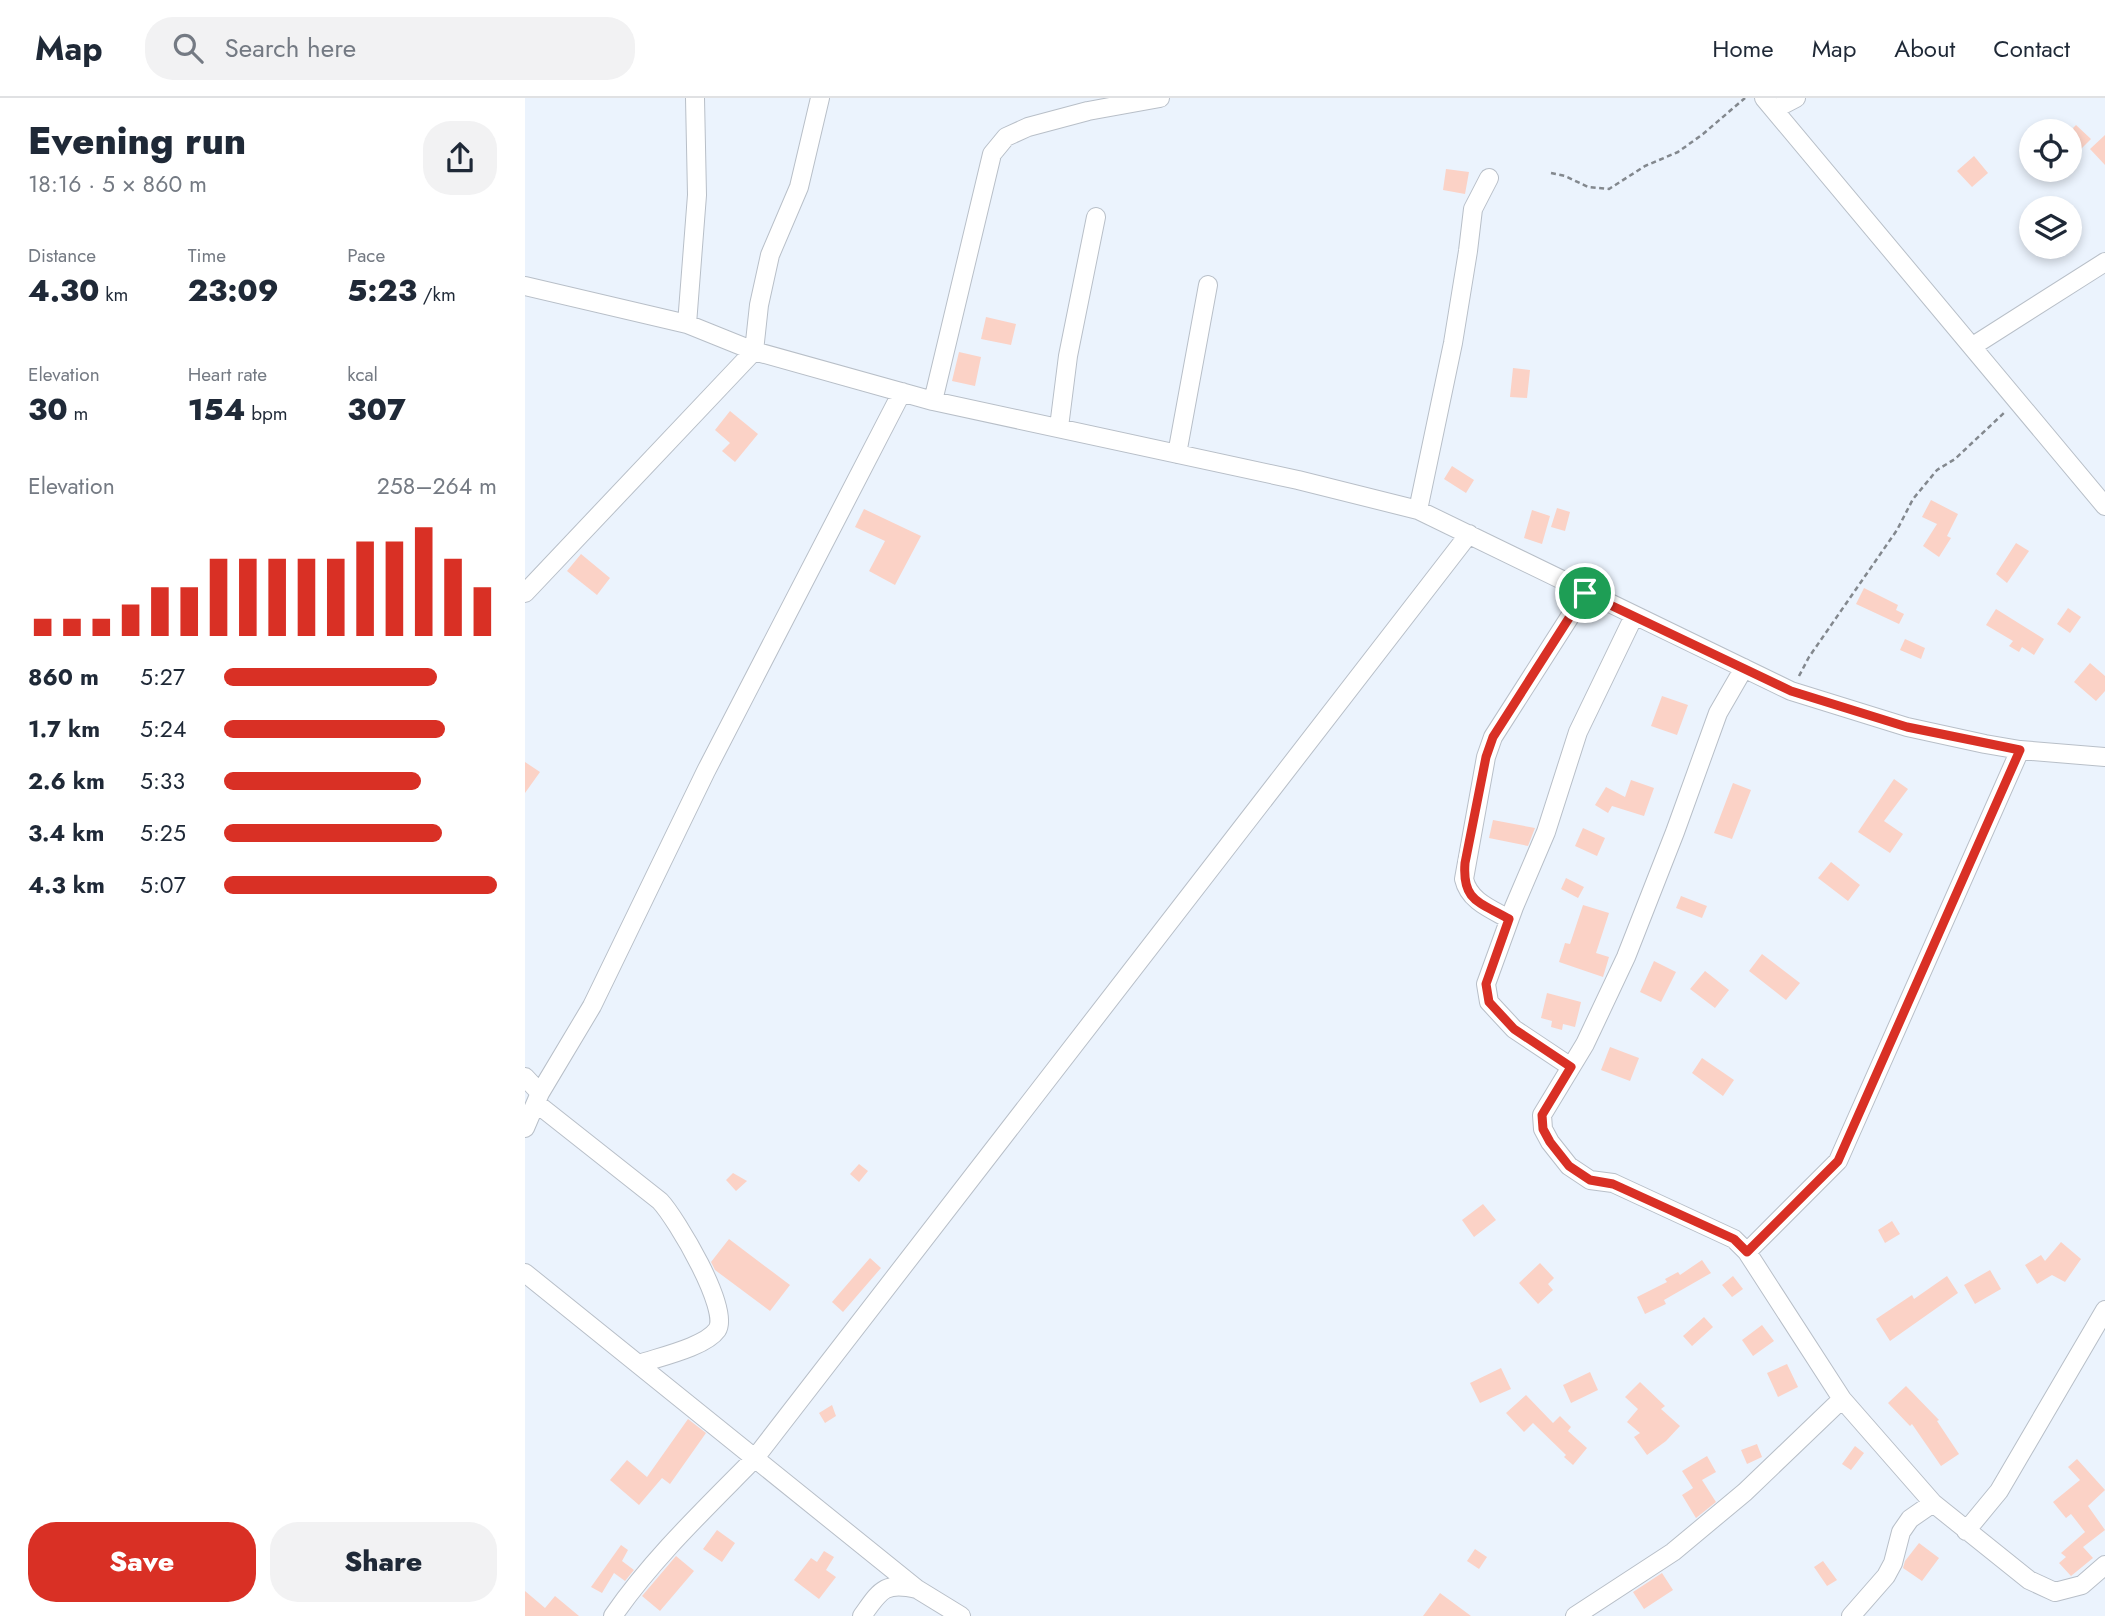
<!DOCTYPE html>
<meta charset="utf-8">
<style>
body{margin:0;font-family:Jost,sans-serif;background:#f2f2f3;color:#1f2937;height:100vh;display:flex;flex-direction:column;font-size:26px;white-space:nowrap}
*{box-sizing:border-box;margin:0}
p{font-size:23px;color:#747a83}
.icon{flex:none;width:38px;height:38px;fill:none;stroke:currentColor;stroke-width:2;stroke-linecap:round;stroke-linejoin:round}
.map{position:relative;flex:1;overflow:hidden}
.drawer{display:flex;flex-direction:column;background:#fff;width:525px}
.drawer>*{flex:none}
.controls{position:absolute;left:1494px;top:21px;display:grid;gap:14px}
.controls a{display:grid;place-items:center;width:63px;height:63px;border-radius:50%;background:#fff;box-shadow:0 4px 10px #0003;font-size:35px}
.pin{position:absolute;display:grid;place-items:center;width:60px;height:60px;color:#fff;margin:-30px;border:4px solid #fff;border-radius:50%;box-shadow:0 2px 7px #0007}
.round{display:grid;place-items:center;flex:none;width:74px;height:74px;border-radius:28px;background:#f2f2f3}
.head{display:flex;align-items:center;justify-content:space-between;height:119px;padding:0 28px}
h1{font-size:38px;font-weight:800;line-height:52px}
.figures{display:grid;grid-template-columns:repeat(3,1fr);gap:10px;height:119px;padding:7px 28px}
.figures div{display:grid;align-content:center}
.figures b{font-size:30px;font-weight:800}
.figures small{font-size:19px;font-weight:400}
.figures p{font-size:19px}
.chart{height:196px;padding:14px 28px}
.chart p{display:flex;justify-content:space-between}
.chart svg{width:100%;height:126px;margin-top:7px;stroke:#d93025;stroke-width:6}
.cta{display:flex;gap:14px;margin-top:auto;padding:14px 28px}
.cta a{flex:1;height:80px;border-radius:28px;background:#d93025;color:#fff;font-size:28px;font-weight:800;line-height:80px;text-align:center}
.cta a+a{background:#f2f2f3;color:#1f2937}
ul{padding:0 28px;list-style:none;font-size:23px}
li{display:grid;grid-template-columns:112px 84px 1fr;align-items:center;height:52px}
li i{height:18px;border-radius:9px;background:#d93025}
header{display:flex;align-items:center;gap:42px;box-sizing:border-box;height:98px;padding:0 35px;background:#fff;border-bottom:2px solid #e0e1e3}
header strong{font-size:33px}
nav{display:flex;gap:38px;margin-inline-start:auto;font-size:24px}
.search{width:490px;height:63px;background:#f2f2f3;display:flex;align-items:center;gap:18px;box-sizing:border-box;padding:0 24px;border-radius:28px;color:#747a83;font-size:26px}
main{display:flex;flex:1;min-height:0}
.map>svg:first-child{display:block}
.building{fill:#fbd2c6}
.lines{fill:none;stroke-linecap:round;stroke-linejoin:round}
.minor-casing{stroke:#b8bfc8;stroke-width:20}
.path{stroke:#83888e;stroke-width:2.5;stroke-dasharray:5 3.5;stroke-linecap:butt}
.minor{stroke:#fff;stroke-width:18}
.route-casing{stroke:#fff;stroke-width:14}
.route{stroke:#d93025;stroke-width:9}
</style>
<header>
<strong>Map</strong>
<div class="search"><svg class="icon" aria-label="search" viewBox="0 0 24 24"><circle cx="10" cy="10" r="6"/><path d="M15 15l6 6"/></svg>Search here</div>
<nav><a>Home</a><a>Map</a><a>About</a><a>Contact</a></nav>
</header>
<main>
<section class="drawer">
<div class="head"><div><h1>Evening run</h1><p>18:16 · 5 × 860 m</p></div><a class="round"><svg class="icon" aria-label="share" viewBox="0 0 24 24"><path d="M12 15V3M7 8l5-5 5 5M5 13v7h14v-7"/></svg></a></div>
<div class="figures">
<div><p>Distance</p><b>4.30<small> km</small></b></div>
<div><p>Time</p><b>23:09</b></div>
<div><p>Pace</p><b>5:23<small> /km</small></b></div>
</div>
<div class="figures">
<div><p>Elevation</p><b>30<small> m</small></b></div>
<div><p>Heart rate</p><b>154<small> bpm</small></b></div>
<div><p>kcal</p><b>307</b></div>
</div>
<div class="chart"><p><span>Elevation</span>258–264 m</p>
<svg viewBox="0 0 160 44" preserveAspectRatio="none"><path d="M5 44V38M15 44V38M25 44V38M35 44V33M45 44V27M55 44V27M65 44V17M75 44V17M85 44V17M95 44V17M105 44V17M115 44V11M125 44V11M135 44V6M145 44V17M155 44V27"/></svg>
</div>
<ul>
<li><b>860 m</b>5:27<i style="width:78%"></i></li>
<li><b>1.7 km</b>5:24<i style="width:81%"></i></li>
<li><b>2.6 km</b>5:33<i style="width:72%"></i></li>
<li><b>3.4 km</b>5:25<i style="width:80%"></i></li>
<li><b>4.3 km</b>5:07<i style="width:100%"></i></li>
</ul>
<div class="cta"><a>Save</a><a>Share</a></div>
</section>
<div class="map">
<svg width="1580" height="1518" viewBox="0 0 1580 1518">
<rect width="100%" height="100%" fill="#ebf3fd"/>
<!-- building -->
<path class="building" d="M1551 27 1566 41 1545 62V33Z
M1580 37V67L1565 51Z
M1449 58 1463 75 1447 89 1432 73Z
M921 71 944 74 940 96 918 92Z
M461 219 491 226 486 247 456 241Z
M434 254 456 259 450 288 427 283Z
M988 270 1005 272 1002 300 985 299Z
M205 313 233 336 210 364 197 353 205 345 190 332Z
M927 368 949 382 941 395 919 381Z
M1406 402 1433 416 1422 438 1426 440 1414 459 1398 448 1412 426 1397 419Z
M1032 410 1045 414 1040 433 1026 429Z
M339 411 396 438 370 487 344 473 360 443 330 429Z
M1007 412 1025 418 1017 446 999 440Z
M1491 445 1504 453 1482 485 1471 476Z
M56 456 85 480 72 497 42 473Z
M1339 490 1373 507 1371 512 1379 516 1374 526 1331 506Z
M1543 510 1556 519 1545 535 1532 526Z
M1471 511 1519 541 1509 557 1497 549 1494 554 1484 548 1488 543 1461 527Z
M1380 541 1400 550 1396 561 1375 552Z
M1565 565 1580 578V593L1571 603 1549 584Z
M1137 598 1163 607 1152 637 1126 628Z
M0 664 15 674 0 695Z
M1369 681 1383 691 1359 723 1378 736 1365 755 1333 734Z
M1106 682 1129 690 1119 718 1087 708 1083 715 1070 707 1081 689 1100 699Z
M1208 685 1226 692 1207 741 1189 735Z
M968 722 1010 730 1003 748 964 740Z
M1058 730 1080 740 1072 758 1050 748Z
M1306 764 1335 787 1323 803 1293 780Z
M1041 780 1059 789 1053 800 1036 791Z
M1156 798 1182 808 1177 820 1151 810Z
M1058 807 1084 815 1071 855 1084 859 1078 879 1034 864 1040 845 1045 846Z
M1237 856 1275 885 1261 902 1224 873Z
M1129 863 1151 874 1136 904 1115 894Z
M1180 873 1204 892 1190 910 1165 891Z
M1022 895 1056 904 1050 929 1038 926 1037 932 1026 929 1027 923 1016 920Z
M1085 949 1114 960 1105 983 1076 972Z
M1177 960 1209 982 1198 998 1167 975Z
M334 1066 343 1073 334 1084 325 1076Z
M208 1075 222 1083 211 1093 201 1082Z
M958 1106 971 1122 949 1139 937 1122Z
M1367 1123 1375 1136 1360 1145 1353 1132Z
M204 1141 265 1187 245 1213 190 1172 186 1164Z
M1536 1144 1556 1161 1540 1184 1527 1177 1512 1186 1500 1167 1516 1157 1520 1163Z
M345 1160 356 1170 318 1214 307 1204Z
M1177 1162 1186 1175 1139 1202 1141 1206 1120 1216 1112 1199 1142 1184 1140 1181 1153 1174 1155 1177Z
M1015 1165 1029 1180 1023 1186 1028 1192 1013 1206 994 1185Z
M1465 1172 1476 1191 1450 1206 1439 1187Z
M1208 1178 1218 1191 1207 1199 1197 1187Z
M1422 1178 1433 1195 1365 1243 1351 1221 1387 1197 1389 1201Z
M1179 1219 1188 1229 1167 1248 1158 1238Z
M1237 1227 1249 1243 1228 1258 1217 1242Z
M1262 1266 1273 1289 1253 1299 1242 1275Z
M976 1270 986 1291 955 1305 945 1285Z
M1065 1274 1073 1292 1046 1305 1038 1287Z
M1115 1284 1140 1308 1136 1311 1155 1328 1141 1343 1122 1357 1109 1339 1115 1335 1102 1324 1113 1311 1100 1299Z
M1381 1288 1414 1322 1412 1323 1434 1356 1416 1368 1387 1326 1385 1328 1363 1305Z
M1001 1297 1028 1325 1035 1318 1046 1329 1043 1333 1062 1350 1048 1367 1039 1359 1041 1357 1008 1325 999 1334 981 1315Z
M307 1307 311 1318 300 1325 294 1315Z
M163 1321 181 1335 145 1386 137 1380 114 1407 85 1382 102 1362 122 1379Z
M1232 1346 1237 1359 1222 1366 1216 1352Z
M1330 1348 1339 1355 1326 1372 1317 1366Z
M1182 1358 1191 1374 1177 1382 1191 1404 1171 1420 1157 1397 1168 1390 1157 1373Z
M1552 1361 1580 1392 1563 1408 1580 1432 1558 1449 1568 1460 1546 1478 1534 1465 1541 1459 1536 1455 1560 1434 1546 1416 1541 1420 1528 1404 1555 1382 1543 1369Z
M192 1432 210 1445 197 1464 178 1451Z
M1394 1445 1414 1460 1397 1483 1378 1470 1380 1463Z
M96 1447 103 1452 97 1463 109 1472 100 1483 89 1475 77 1495 66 1489Z
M950 1451 962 1459 954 1471 942 1463Z
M299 1453 309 1459 301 1472 311 1479 294 1501 269 1482 286 1460 292 1464Z
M151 1458 169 1473 135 1513 117 1498Z
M1298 1463 1312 1482 1302 1488 1289 1469Z
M1137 1475 1148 1492 1119 1511 1108 1494Z
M0 1493 20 1510 30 1498 54 1518H0Z
M915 1495 946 1518H898Z"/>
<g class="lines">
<!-- minor casing -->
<g class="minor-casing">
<path id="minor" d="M1239 0 1580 408
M1250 11 1271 0
M0 188 162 226 229 253 408 303 773 382 893 412 1266 593 1382 629 1460 646 1495 652 1580 659
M162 226 172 97 170 0
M1448 248 1580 164
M408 303 467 56 481 39 503 29 563 13 635 0
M534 329 543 258 571 119
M652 356 683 187
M893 412 928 245 943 153 948 111 964 80
M0 495 229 253 234 207 245 157 274 89 295 0
M1219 570 1193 615 1150 734 1101 859 1060 946 1017 1017 1018 1031 1025 1044 1044 1068 1065 1082 1088 1085 1209 1141 1222 1154 1317 1301 1408 1405 1504 1482 1530 1494 1557 1487 1580 1467
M984 821C966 811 944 803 939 781L961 659 968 639 1060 495
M1046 969 989 931 964 904 961 886 989 809 1021 734 1053 634 1109 518
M0 979 15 995
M11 1005 135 1103C151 1120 206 1212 192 1232 180 1249 134 1259 114 1266
M0 1030 15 995 67 908 181 673 377 294
M1222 1154 1313 1063 1495 652
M0 1175 392 1491 436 1518
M1441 1433 1474 1393 1580 1212
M88 1518C128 1460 181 1410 230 1360L944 436
M337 1518C355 1493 359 1483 392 1491
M1050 1518 1148 1454 1220 1394 1317 1301
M1326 1518 1361 1478 1368 1465 1376 1434 1385 1421 1408 1405"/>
</g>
<!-- path -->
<path class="path" d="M1026 75 1040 78 1063 89 1084 91 1120 68 1153 54 1178 36 1220 0
M1274 578 1284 559 1372 432 1388 401 1412 372 1430 361 1481 313"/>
<!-- minor -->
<use href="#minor" class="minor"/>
</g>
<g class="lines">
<!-- route casing -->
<g class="route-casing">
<path id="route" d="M1060 495 1266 593 1382 629 1495 652 1313 1063 1222 1154 1209 1141 1088 1086 1065 1082 1044 1068 1025 1044 1018 1031 1017 1017 1046 969 989 931 964 904 961 886 984 821C955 804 937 804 940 765L961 659 968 639Z"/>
</g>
<!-- route -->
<use href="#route" class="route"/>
</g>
</svg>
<div class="controls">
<a><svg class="icon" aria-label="locate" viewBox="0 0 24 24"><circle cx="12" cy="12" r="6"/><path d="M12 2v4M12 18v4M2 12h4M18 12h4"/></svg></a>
<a><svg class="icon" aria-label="layers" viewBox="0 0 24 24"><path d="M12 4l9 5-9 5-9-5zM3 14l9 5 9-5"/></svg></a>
</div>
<div class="pin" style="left:1060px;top:495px;background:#1e9e55"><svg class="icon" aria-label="arrive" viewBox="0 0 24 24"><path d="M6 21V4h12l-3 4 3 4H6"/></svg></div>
</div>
</main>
